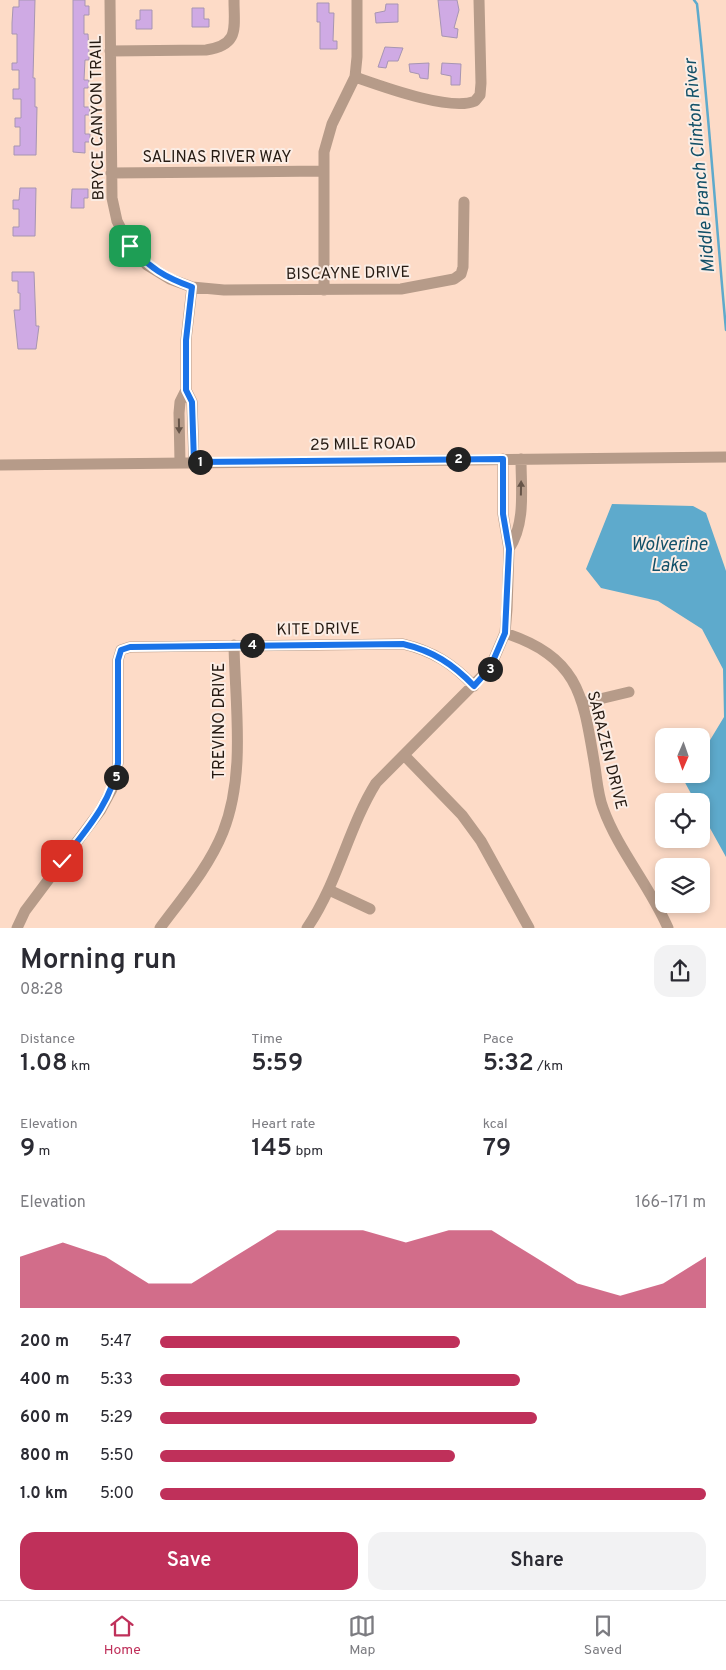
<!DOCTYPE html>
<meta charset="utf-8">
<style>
body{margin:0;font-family:Overpass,sans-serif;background:#f2f2f3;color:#2b2b33;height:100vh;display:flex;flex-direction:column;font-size:19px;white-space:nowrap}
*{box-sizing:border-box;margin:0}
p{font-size:16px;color:#7c7c81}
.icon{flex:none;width:28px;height:28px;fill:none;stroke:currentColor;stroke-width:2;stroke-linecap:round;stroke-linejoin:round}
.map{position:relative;height:928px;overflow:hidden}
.side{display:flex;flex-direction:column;background:#fff;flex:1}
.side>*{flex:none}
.needle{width:32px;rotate:182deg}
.fabs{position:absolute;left:655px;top:728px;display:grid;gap:10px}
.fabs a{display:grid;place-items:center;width:55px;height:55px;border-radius:10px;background:#fff;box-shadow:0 2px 8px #0003;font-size:25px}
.pin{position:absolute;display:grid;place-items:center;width:42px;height:42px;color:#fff;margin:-21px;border-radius:10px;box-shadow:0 2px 8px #0006}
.km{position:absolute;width:25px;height:25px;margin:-12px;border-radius:50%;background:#222;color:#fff;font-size:14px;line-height:25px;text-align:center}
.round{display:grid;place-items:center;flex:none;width:52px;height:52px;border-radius:15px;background:#f2f2f3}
.headline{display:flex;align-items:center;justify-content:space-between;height:85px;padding:0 20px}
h1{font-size:28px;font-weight:600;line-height:38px}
.metrics{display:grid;grid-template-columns:repeat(3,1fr);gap:8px;height:85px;padding:5px 20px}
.metrics div{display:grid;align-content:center}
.metrics b{font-size:25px;font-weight:600}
.metrics small{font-size:14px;font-weight:400}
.metrics p{font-size:14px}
.chart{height:140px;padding:10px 20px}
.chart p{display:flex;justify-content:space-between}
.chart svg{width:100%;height:90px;margin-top:5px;fill:#bf305a;opacity:.7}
.button{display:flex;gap:10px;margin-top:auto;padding:10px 20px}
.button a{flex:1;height:58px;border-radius:15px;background:#bf305a;color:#fff;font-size:20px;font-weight:600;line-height:58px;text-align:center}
.button a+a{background:#f2f2f3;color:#2b2b33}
ul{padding:0 20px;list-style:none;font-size:16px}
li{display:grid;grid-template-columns:80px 60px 1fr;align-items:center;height:38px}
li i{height:12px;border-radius:6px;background:#bf305a}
.menu{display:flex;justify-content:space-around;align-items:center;height:70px;border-top:1px solid #e1e1e2;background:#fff;font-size:14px;color:#7c7c81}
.menu a{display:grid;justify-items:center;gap:2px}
.menu .selected{color:#bf305a}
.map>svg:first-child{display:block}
.water{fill:#5eaacc}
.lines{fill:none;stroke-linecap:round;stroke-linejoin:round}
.stream{stroke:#5eaacc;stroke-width:2.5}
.building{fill:#cfaae4;stroke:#a795b2}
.minor{stroke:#b69b89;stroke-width:11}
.oneway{fill:#665448}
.route-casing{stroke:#fff;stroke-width:10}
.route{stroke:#1a73e8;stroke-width:6}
.labels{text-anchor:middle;stroke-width:4;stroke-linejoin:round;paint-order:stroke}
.street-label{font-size:16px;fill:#251a12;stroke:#fbede5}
.water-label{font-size:18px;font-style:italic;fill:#125068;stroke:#fbede5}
</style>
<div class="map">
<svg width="726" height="928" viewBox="0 0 726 928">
<rect width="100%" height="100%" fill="#fddbc7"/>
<!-- water -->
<path class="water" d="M612 504 693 506 706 513 724 565 726 571V857L701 812V801H695L682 777 685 774H701V755L724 717 723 669 702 629 658 601 601 588 586 569Z"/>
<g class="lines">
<!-- stream -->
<path class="stream" d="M694 0 697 4C709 113 716 222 726 330"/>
</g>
<!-- building -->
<path class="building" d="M19 0H35L33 78H35V107H37L36 155H14V146H20V127H15V118H21V99H13V89H19V70H12V63H17V34H12V23L13 7H19Z
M73 0H85V6H89V15H84V34H88L89 51V60H85L84 80H89L88 88H84V107H90L89 115H85V134H90V142H85V153L73 152Z
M438 0H457L459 10 454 28 458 29 457 38 442 36Z
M317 3H329V13H334L333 41H337V49H320V22H317Z
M386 4H398V22L376 23 375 13 385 11Z
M192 8H204V19H209V27H192Z
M140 10H152V29H136V20H140Z
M385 47 403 48 398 61H388L386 68 378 67Z
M429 63 428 79 420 78 419 74 410 72 409 64Z
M442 63 461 64 460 85H451V76L441 74Z
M20 188H36L35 236H13V227H19V209H13V200H19Z
M72 189H88V198H84V208H71Z
M12 272H34L36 326H39L36 349H18L14 310H20V293H18V281H12Z"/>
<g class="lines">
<!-- minor -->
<path class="minor" d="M110 0 112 198 117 221 130 246 147 265 170 279 192 287 224 290 401 289 454 279 461 274 463 267 464 202
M110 51 206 50C240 45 234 28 234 0
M355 77C381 86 451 112 475 101L480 95 481 83 479 0
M111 173 323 171
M324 290V152L332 124 355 77 357 57V0
M186 390 192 402 194 462
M180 462 179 413 180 402 186 390V340L192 287
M0 465 726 457
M509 549C526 523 521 489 521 459
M505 633C580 658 583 696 595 767 597 780 598 795 603 808 618 850 650 886 668 928
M583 703 629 692
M404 755 462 815 481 841 529 928
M329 890 370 909
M17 928 25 911 100 811 112 789 118 763V660L121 650 130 647 403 644C433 651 453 664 474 686
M160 928C183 897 209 867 223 832 246 774 235 705 234 645
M307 928C338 883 348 828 376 783L490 668 505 633 507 609 509 549 503 514V459"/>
</g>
<!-- one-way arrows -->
<defs><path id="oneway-solid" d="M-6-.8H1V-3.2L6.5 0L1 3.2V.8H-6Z" transform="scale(1.25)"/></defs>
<g class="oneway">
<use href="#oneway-solid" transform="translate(179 426) rotate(89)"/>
<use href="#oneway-solid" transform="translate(521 488) rotate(-89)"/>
</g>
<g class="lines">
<!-- route casing -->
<g class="route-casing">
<path id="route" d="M62 861C86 830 112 802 118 763V660L121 650 130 647 403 644C433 651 453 664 474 686L490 668 505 633 509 549 503 514V459L194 462 192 402 186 390V340L192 287C164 277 150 268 130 246"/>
</g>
<!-- route -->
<use href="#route" class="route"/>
</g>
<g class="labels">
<!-- street labels -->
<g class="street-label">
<text transform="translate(96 118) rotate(-91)" y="6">BRYCE CANYON TRAIL</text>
<text x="217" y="162">SALINAS RIVER WAY</text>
<text transform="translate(348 272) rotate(-1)" y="6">BISCAYNE DRIVE</text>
<text transform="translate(363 443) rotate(-1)" y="6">25 MILE ROAD</text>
<text transform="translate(318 628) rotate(-1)" y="6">KITE DRIVE</text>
<text transform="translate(218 721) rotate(-90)" y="6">TREVINO DRIVE</text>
<text transform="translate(608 750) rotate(76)" y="6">SARAZEN DRIVE</text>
</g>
<!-- water labels -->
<g class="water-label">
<text transform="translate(699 166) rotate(-95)" y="6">Middle Branch Clinton River</text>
<text x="669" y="550">Wolverine<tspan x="669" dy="21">Lake</tspan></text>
</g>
</g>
</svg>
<div class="fabs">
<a><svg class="needle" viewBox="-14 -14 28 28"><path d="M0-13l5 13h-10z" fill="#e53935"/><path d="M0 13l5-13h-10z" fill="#7c7c81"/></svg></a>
<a><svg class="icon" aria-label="locate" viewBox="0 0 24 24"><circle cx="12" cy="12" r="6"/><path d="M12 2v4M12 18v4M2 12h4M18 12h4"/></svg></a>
<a><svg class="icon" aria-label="layers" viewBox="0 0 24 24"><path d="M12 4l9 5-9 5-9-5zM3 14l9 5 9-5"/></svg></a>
</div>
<div class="pin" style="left:130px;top:246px;background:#1e9e55"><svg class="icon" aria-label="arrive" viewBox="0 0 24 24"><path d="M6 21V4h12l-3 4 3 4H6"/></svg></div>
<div class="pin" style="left:62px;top:861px;background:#d93025"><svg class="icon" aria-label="check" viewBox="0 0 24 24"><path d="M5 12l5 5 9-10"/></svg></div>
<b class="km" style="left:200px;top:462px">1</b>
<b class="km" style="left:458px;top:459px">2</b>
<b class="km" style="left:490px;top:669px">3</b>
<b class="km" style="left:252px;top:645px">4</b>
<b class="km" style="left:116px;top:777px">5</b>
</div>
<section class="side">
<div class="headline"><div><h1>Morning run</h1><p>08:28</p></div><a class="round"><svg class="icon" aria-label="share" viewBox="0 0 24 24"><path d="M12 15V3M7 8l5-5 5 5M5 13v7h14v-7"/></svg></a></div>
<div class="metrics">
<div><p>Distance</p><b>1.08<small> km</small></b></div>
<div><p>Time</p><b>5:59</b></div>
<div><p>Pace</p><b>5:32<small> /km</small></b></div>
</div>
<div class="metrics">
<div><p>Elevation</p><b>9<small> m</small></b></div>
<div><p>Heart rate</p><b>145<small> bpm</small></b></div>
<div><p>kcal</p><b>79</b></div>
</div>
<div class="chart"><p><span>Elevation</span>166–171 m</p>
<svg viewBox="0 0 160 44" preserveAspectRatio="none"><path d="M0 44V19L10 12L20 19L30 32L40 32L50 19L60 6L70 6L80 6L90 12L100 6L110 6L120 19L130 32L140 38L150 32L160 19V44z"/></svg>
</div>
<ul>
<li><b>200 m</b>5:47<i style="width:55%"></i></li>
<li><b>400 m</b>5:33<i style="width:66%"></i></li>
<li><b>600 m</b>5:29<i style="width:69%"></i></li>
<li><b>800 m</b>5:50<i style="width:54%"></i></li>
<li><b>1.0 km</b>5:00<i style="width:100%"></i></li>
</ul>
<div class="button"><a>Save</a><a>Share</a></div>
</section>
<nav class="menu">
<a class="selected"><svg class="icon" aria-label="home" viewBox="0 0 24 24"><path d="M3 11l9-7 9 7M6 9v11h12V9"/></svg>Home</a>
<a><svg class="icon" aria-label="map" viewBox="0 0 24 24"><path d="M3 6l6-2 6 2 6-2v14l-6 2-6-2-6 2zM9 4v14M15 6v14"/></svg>Map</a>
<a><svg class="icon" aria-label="saved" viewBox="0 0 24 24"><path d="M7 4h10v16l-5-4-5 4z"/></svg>Saved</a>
</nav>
